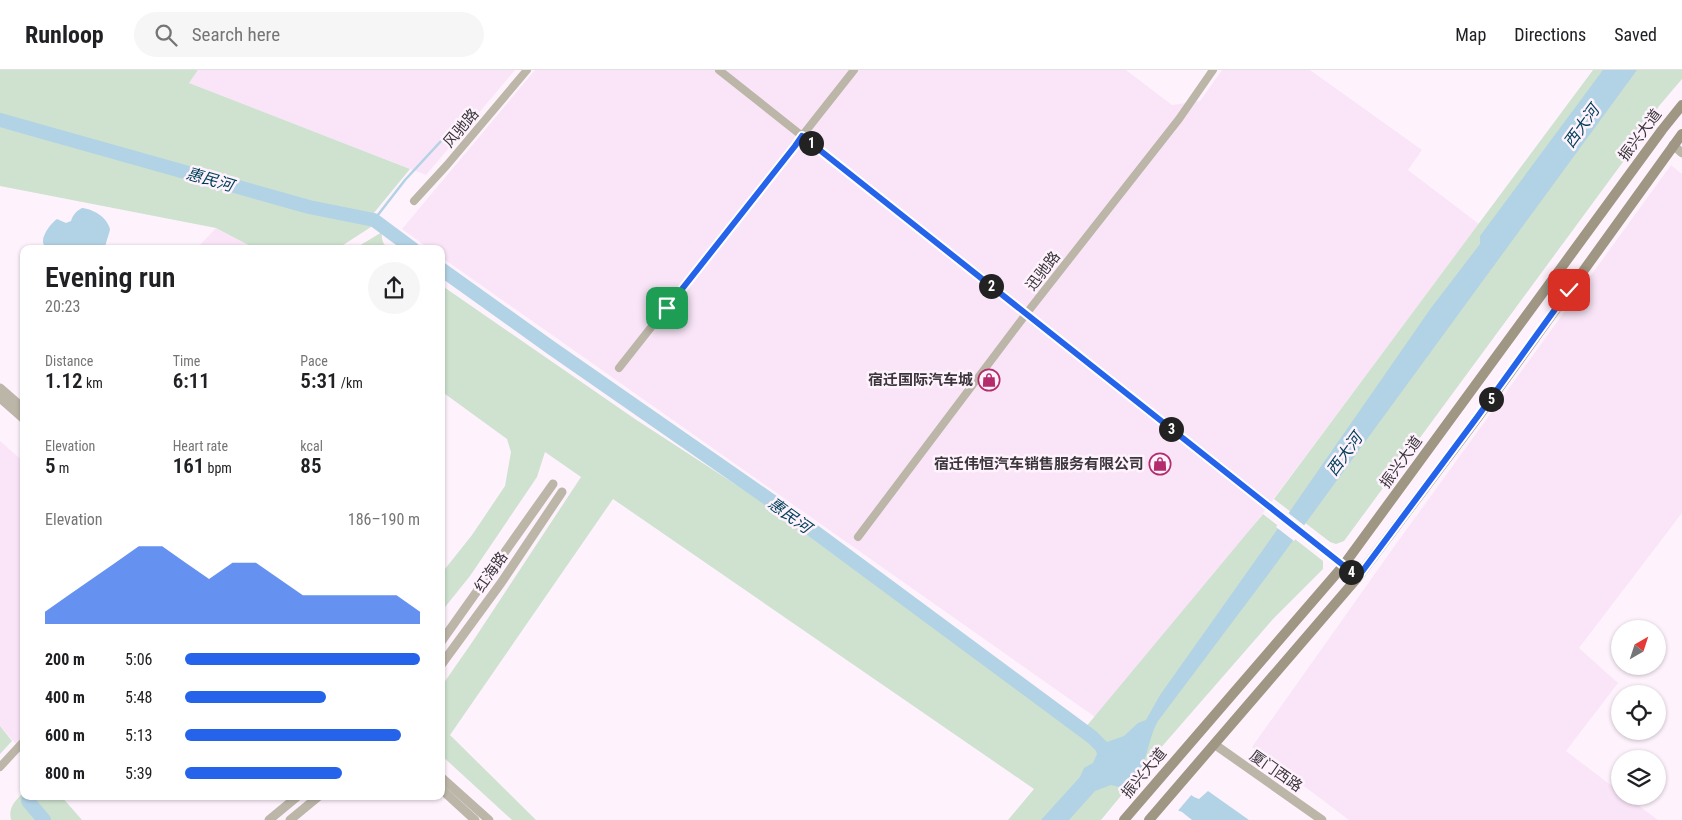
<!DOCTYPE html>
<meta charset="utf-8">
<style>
body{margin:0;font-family:"Roboto Condensed","Noto Sans SC",sans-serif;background:#f6f6f6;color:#202124;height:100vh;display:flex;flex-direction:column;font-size:19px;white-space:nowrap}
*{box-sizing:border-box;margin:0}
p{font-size:16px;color:#757577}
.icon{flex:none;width:28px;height:28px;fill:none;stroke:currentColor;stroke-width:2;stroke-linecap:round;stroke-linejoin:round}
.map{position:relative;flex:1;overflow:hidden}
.side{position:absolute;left:20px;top:175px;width:425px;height:555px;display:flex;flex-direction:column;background:#fff;border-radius:10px;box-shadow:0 1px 4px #0004}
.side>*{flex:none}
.needle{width:32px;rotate:39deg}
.tools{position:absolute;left:1611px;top:550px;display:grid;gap:10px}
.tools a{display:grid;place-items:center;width:55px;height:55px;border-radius:50%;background:#fff;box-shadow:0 1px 4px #0004;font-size:25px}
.pin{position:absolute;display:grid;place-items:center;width:42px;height:42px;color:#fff;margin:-21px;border-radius:10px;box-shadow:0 2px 8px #0006}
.km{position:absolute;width:25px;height:25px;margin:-12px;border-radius:50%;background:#222;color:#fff;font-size:14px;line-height:25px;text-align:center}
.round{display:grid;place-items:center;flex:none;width:52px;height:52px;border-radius:26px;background:#f6f6f6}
.overview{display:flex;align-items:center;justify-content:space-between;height:85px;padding:0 25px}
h1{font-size:28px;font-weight:600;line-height:38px}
.figures{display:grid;grid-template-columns:repeat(3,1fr);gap:8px;height:85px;padding:5px 25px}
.figures div{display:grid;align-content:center}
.figures b{font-size:21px;font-weight:600}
.figures small{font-size:14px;font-weight:400}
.figures p{font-size:14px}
.chart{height:140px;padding:10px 25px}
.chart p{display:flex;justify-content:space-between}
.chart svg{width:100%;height:90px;margin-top:5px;fill:#2563eb;opacity:.7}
ul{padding:0 25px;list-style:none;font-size:16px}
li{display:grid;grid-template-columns:80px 60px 1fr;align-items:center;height:38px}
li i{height:12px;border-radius:6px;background:#2563eb}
header{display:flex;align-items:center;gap:30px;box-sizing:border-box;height:70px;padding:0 25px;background:#fff;border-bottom:1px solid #e0e0e0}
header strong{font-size:24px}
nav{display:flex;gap:28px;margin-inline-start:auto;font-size:18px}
.search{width:350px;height:45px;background:#f6f6f6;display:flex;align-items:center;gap:12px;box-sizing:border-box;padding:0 18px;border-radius:28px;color:#757577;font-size:19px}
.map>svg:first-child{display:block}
.built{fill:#f9e5f7}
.green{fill:#cee2cf}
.water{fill:#b2d2e5}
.pier{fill:#fef3fd}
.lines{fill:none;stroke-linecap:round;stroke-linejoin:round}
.stream{stroke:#b2d2e5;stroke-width:2.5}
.river{stroke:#b2d2e5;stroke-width:14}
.minor{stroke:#bcb6a9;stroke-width:8}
.tertiary{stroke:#bcb6a9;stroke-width:9}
.secondary{stroke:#9f9683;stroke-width:10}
.route-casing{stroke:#fff;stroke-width:10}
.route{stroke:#2563eb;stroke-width:6}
.labels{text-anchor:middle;stroke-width:5;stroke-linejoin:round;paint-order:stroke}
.street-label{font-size:15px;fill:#3b363b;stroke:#fef3fd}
.poi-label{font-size:15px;font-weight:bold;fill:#3b363b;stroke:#fef3fd;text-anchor:end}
.water-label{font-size:16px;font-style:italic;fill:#003e58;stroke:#fef3fd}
</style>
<header>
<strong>Runloop</strong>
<div class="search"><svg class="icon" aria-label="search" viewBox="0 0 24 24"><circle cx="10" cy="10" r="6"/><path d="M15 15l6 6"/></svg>Search here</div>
<nav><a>Map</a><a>Directions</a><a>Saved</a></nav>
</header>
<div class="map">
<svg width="1682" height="750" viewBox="0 0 1682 750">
<rect width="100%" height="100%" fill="#fef3fd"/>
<!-- built -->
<path class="built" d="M198 0H515L426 105 189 13Z
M535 0H1126L1172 35 1200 31 1222 0H1310L1422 80 1408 100 1479 154 1105 654 441 187V179H430L402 159Z
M1671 95 1682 104V443L1579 578 1618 613 1566 681 1620 722V726H1626L1658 750H1349L1252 677 1396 474Z
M216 158 256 179H196Z
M0 371 24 392V683L0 656Z"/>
<!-- green -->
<path class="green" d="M0 0H198L189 13 410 99 373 144 369 147 301 131 0 46Z
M1593 0H1682V9L1659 36 1634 77 1344 471 1336 474 1330 472 1274 429Z
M0 57 306 139 374 155 337 179H256L216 158 0 116Z
M382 162C381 169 383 175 389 179H354Z
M441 215 635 349 758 429 1080 664 1263 444 1323 491V499L1274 548 1158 681 1101 750H1008L1034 719 613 429 450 665 536 750H512L441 685V617L473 571 581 407 545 382 537 407 470 506 441 542V504L472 465 505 416 511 382 507 369 441 321Z
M0 656 12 671 0 684Z
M24 722V726H61L82 750H11C8 737 15 731 24 722Z"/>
<!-- water -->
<path class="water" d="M1603 0H1637L1267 506 1158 651C1151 663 1149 677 1144 691L1194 727 1199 729 1208 721 1249 750H1192L1182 742 1124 718 1111 715 1095 721 1069 750H1041L1080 707 1084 698 1093 693 1097 684 1092 667 1107 672 1124 666 1138 653 1146 650 1160 625 1272 467 1431 238 1480 174V166Z
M82 138C93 139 107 147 110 159 110 162 105 174 105 179H48C46 177 43 175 43 172 42 165 52 152 57 149L66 153 71 151C73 145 76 141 82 138Z"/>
<!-- pier -->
<path class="pier" d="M1287 442 1305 456 1294 471 1276 457Z
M1148 690 1193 723 1176 743 1122 720Z"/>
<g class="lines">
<!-- stream -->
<path class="stream" d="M374 150 405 110 467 43"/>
<!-- river -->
<path class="river" d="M0 50 309 137 374 150 413 179
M441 199 550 277 796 448 1092 667 1105 680
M28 731 44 750"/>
<!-- minor -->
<path class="minor" d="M719 0 1358 507
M414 131 447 95 527 0
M619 298 854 0
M858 467 1026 244 1179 49 1213 0
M0 697 24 671"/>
<!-- tertiary -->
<path class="tertiary" d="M1673 75 1682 83
M0 318 24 339
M0 328 24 349
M441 572 553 414
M441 595 501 513 562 422
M1214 674 1322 750
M441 707 489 750
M441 719 475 750
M269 750 298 726
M290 750 319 726"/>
<!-- secondary -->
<path class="secondary" d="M1124 750 1343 496 1662 60 1682 35
M1149 750 1358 507 1478 347 1682 64"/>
</g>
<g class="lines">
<!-- route casing -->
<g class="route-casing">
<path id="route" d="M667 238 795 76 802 66 1358 507 1478 346 1569 220"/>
</g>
<!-- route -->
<use href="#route" class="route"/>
</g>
<!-- icons -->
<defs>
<g id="shop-ring" transform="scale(1.125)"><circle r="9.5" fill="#fef3fd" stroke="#b42c6c" stroke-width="1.5"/><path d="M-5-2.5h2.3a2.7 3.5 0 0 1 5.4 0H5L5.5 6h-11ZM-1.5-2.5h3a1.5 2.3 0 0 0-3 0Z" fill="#b42c6c"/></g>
</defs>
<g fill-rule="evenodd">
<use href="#shop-ring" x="989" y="310"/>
<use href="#shop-ring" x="1160" y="394"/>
</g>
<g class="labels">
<!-- street labels -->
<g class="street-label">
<text transform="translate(461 58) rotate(-50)" y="5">风驰路</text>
<text transform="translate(1640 65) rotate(-53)" y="5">振兴大道</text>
<text transform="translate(1043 201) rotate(-52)" y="5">迅驰路</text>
<text transform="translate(1401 392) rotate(-54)" y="5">振兴大道</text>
<text transform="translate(491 502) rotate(-55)" y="5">红海路</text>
<text transform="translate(1276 701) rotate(35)" y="5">厦门西路</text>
<text transform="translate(1144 703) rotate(-50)" y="5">振兴大道</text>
</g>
<!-- poi labels -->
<g class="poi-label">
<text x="973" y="315">宿迁国际汽车城</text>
<text x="1144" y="399">宿迁伟恒汽车销售服务有限公司</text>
</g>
<!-- water labels -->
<g class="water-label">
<text transform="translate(1581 56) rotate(-54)" y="6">西大河</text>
<text transform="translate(210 109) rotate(16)" y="6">惠民河</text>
<text transform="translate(1344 384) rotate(-54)" y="6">西大河</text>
<text transform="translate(790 445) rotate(36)" y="6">惠民河</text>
</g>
</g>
</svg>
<div class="tools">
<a><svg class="needle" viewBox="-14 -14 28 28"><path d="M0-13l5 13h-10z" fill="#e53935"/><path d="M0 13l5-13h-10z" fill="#757577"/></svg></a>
<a><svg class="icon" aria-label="locate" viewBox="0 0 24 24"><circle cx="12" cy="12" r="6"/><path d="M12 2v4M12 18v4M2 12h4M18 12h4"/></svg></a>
<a><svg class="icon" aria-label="layers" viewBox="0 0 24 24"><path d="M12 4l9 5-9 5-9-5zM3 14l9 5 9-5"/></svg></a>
</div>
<div class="pin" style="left:667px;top:238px;background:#1e9e55"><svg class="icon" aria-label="arrive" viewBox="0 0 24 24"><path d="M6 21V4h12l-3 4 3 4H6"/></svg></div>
<div class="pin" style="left:1569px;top:220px;background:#d93025"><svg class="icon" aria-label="check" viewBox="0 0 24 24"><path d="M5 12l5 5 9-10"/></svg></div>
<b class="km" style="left:811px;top:73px">1</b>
<b class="km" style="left:991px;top:216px">2</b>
<b class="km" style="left:1171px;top:359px">3</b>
<b class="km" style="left:1351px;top:502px">4</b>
<b class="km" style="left:1491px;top:329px">5</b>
<section class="side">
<div class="overview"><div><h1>Evening run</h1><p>20:23</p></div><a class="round"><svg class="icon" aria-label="share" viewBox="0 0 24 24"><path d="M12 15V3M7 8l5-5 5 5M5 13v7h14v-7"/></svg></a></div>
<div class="figures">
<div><p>Distance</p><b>1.12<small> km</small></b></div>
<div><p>Time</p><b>6:11</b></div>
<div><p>Pace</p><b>5:31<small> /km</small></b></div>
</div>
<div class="figures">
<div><p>Elevation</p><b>5<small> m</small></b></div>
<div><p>Heart rate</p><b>161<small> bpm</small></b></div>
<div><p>kcal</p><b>85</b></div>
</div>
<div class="chart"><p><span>Elevation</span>186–190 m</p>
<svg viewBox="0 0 160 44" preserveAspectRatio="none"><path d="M0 44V38L10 30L20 22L30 14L40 6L50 6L60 14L70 22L80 14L90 14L100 22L110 30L120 30L130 30L140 30L150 30L160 38V44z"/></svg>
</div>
<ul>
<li><b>200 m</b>5:06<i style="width:100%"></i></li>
<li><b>400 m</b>5:48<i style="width:60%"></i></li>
<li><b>600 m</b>5:13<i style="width:92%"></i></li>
<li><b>800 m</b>5:39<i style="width:67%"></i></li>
</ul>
</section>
</div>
